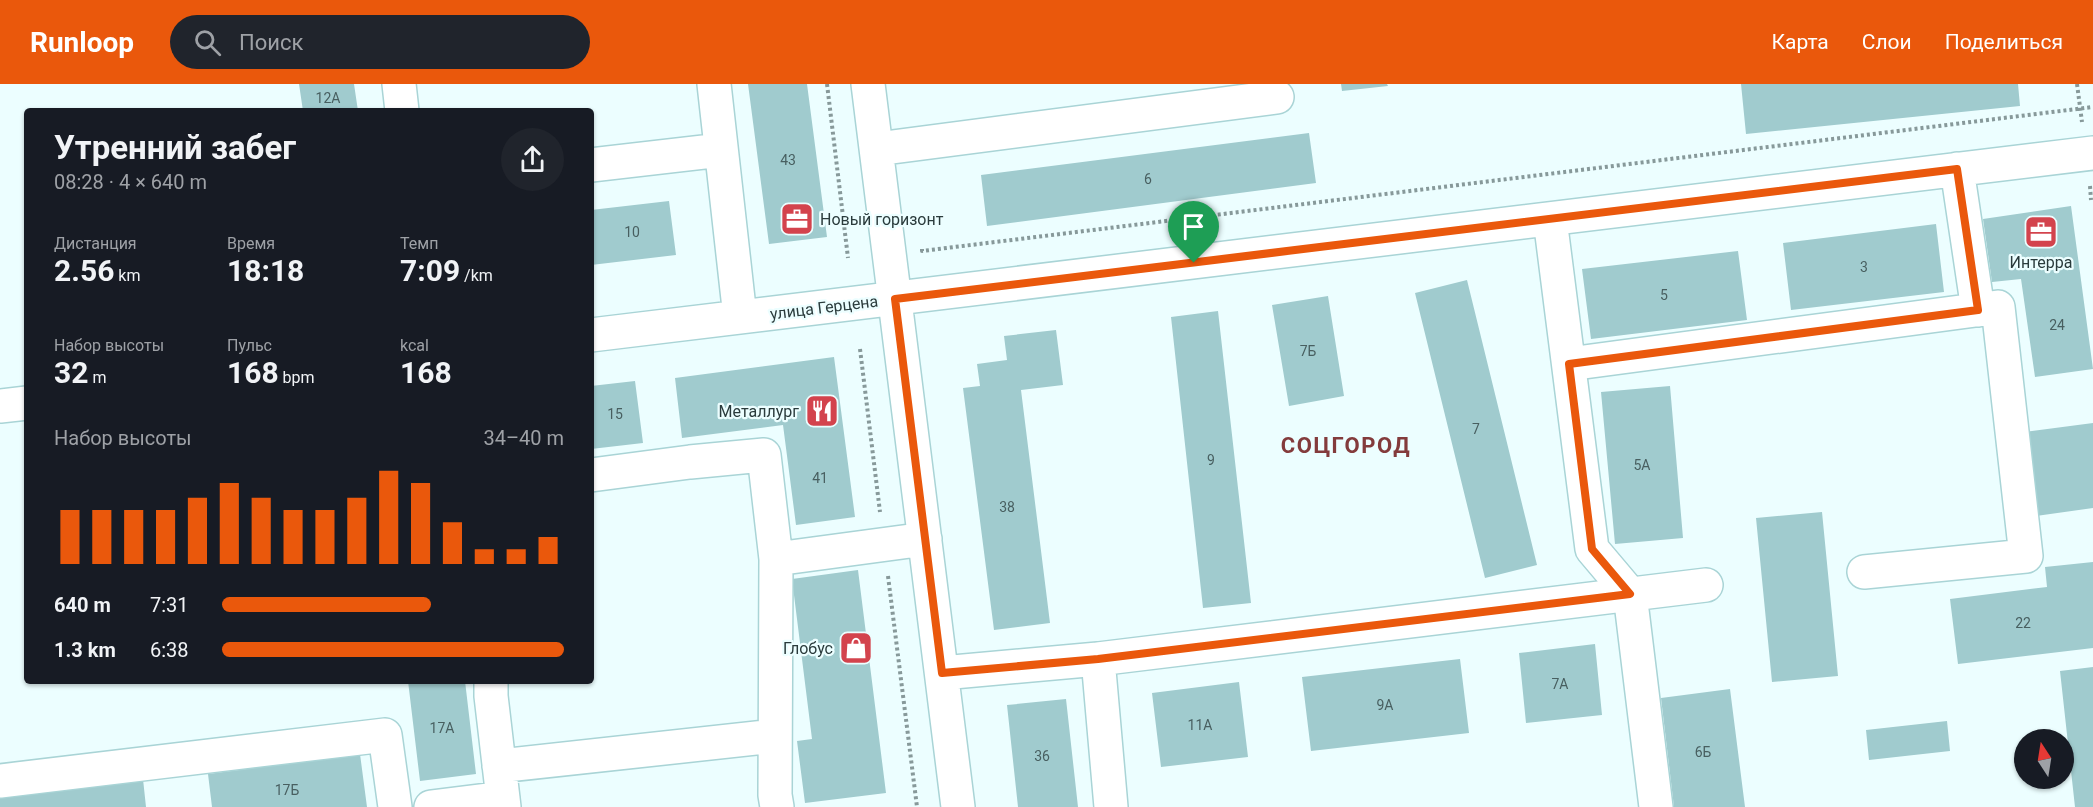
<!DOCTYPE html>
<html lang="ru">
<meta charset="utf-8">
<style>
body{margin:0;font-family:Roboto,sans-serif;background:#20242c;color:#f1f3f6;height:100vh;display:flex;flex-direction:column;font-size:22px;white-space:nowrap}
*{box-sizing:border-box;margin:0}
p{font-size:20px;color:#9ea1a6}
.icon{flex:none;width:33px;height:33px;fill:none;stroke:currentColor;stroke-width:2;stroke-linecap:round;stroke-linejoin:round}
.map{position:relative;flex:1;overflow:hidden}
.details{position:absolute;left:24px;top:24px;width:570px;height:576px;display:flex;flex-direction:column;background:#171b24;border-radius:6px;box-shadow:0 2px 4px #0004}
.details>*{flex:none}
.needle{width:39px;rotate:348deg}
.fabs{position:absolute;left:2014px;top:645px;display:grid;gap:12px}
.fabs a{display:grid;place-items:center;width:60px;height:60px;border-radius:50%;background:#171b24;box-shadow:0 2px 4px #0004;font-size:30px}
.pin{position:absolute;display:grid;place-items:center;width:51px;height:51px;color:#fff;margin:-62px -26px;border-radius:50% 50% 50% 0;rotate:-45deg;box-shadow:0 0 6px #0007}
.pin .icon{rotate:45deg}
.round{display:grid;place-items:center;flex:none;width:63px;height:63px;border-radius:32px;background:#20242c}
.head{display:flex;align-items:center;justify-content:space-between;height:102px;padding:0 30px}
h1{font-size:33px;font-weight:700;line-height:45px}
.stats{display:grid;grid-template-columns:repeat(3,1fr);gap:9px;height:102px;padding:6px 30px}
.stats div{display:grid;align-content:center}
.stats b{font-size:30px;font-weight:700}
.stats small{font-size:16px;font-weight:400}
.stats p{font-size:16px}
.chart{height:168px;padding:12px 30px}
.chart p{display:flex;justify-content:space-between}
.chart svg{width:100%;height:108px;margin-top:6px;stroke:#ea580c;stroke-width:6}
ul{padding:0 30px;list-style:none;font-size:20px}
li{display:grid;grid-template-columns:96px 72px 1fr;align-items:center;height:45px}
li i{height:15px;border-radius:8px;background:#ea580c}
header{display:flex;align-items:center;gap:36px;box-sizing:border-box;height:84px;padding:0 30px;background:#ea580c;color:#fff}
header strong{font-size:28px}
nav{display:flex;gap:33px;margin-inline-start:auto;font-size:21px}
.search{width:420px;height:54px;background:#20242c;display:flex;align-items:center;gap:15px;box-sizing:border-box;padding:0 21px;border-radius:33px;color:#9ea1a6;font-size:22px}
.map>svg:first-child{display:block}
.building{fill:#a0cbce}
.lines{fill:none;stroke-linecap:round;stroke-linejoin:round}
.minor-casing{stroke:#a9d4d6;stroke-width:36}
.path{stroke:#87999a;stroke-width:4;stroke-dasharray:3 3;stroke-linecap:butt}
.minor{stroke:#fff;stroke-width:33}
.route-casing{stroke:#fff;stroke-width:12}
.route{stroke:#ea580c;stroke-width:8}
.labels{text-anchor:middle;stroke-width:4.5;stroke-linejoin:round;paint-order:stroke}
.number-label{font-size:14px;fill:#485f60}
.poi-label{font-size:16px;fill:#2a3b3c;stroke:#ecfeff;text-anchor:end}
.street-label{font-size:16px;fill:#2a3b3c;stroke:#ecfeff}
.district-label{font-size:22px;font-weight:bold;letter-spacing:1.5px;fill:#833b3c;stroke:#ecfeff}
</style>
<header>
<strong>Runloop</strong>
<div class="search"><svg class="icon" aria-label="search" viewBox="0 0 24 24"><circle cx="10" cy="10" r="6"/><path d="M15 15l6 6"/></svg>Поиск</div>
<nav><a>Карта</a><a>Слои</a><a>Поделиться</a></nav>
</header>
<div class="map">
<svg width="2093" height="723" viewBox="0 0 2093 723">
<rect width="100%" height="100%" fill="#ecfeff"/>
<!-- building -->
<path class="building" d="M299 0H354L358 27H303Z
M748 0H807L827 153 769 160Z
M1341 0H1387L1388 2 1342 7Z
M1741 0H2018L2020 22 1746 50Z
M1309 49 1316 99 987 142 981 91Z
M669 117 676 171 591 181V126Z
M2071 122 2093 285 2035 293 2021 195 1992 198 1983 135Z
M1936 140 1944 208 1791 226 1783 159Z
M1738 167 1747 236 1591 255 1582 185Z
M1467 196 1537 481 1485 494 1415 209Z
M1328 212 1344 312 1289 322 1272 221Z
M1218 227 1251 519 1203 524 1171 233Z
M1056 246 1063 301 1021 306 1050 539 994 546 963 304 980 302 977 280 1007 276 1004 252Z
M834 273 855 433 796 441 783 341 682 354 675 294Z
M635 297 643 359 591 365V302Z
M1670 302 1683 454 1615 460 1601 308Z
M2093 339V424L2036 432 2024 348Z
M1822 428 1838 592 1772 598 1756 434Z
M2093 478V564L1958 580 1950 515 2047 503 2045 483Z
M858 486 886 709 805 719 797 657 812 655 792 495Z
M1595 560 1602 631 1526 639 1519 569Z
M1460 575 1469 649 1311 667 1302 593Z
M2093 583V723H2075L2060 587Z
M408 597H465L476 690 420 697Z
M1239 598 1248 673 1161 683 1152 609Z
M1730 605 1745 723H1674L1661 614Z
M1066 615 1078 723H1018L1007 621Z
M1947 637 1950 667 1869 676 1866 646Z
M360 670 367 723H212L208 690Z
M143 695 146 723H0V712Z"/>
<g class="lines">
<!-- minor casing -->
<g class="minor-casing">
<path id="minor" d="M399 0 402 27
M714 0 740 233
M868 0 958 723
M877 65 1277 13
M591 81 721 66
M1957 85 1978 226
M1550 135 1592 465 1630 510 1656 723
M591 251 2093 69
M1569 280 1998 223 2026 472 1864 488
M0 322 27 319
M591 391 690 378 764 371 776 475 775 711 777 723
M776 475 925 455
M1098 575 1706 501
M942 589 1098 575 1111 723
M491 597V612L504 723
M499 682 775 652
M0 697 385 651 395 723
M431 723 503 714"/>
</g>
<!-- path -->
<path class="path" d="M827 0 848 174
M2077 0 2082 38
M2090 102 2091 116
M922 165V167L2093 23
M860 265 880 428
M888 492 917 723"/>
<!-- minor -->
<use href="#minor" class="minor"/>
</g>
<g class="lines">
<!-- route casing -->
<g class="route-casing">
<path id="route" d="M1957 85 1978 226 1569 280 1592 465 1630 510 1098 575 942 589 895 215Z"/>
</g>
<!-- route -->
<use href="#route" class="route"/>
</g>
<!-- icons -->
<defs>
<g id="office-square" transform="scale(1.725)"><rect x="-9" y="-9" width="18" height="18" rx="4" fill="#d3434d" stroke="#ecfeff"/><path d="M-6-3h4V-5.5h4V-3h4V5H-6ZM-1-4.5V-3h2v-1.5ZM-6 0V1H6V0Z" fill="#fff"/></g>
<g id="restaurant-square" transform="scale(1.725)"><rect x="-9" y="-9" width="18" height="18" rx="4" fill="#d3434d" stroke="#ecfeff"/><path d="M-5-6h1v4h1v-4h1v4h1v-4h1v5L-1.5 .5V6h-2V.5L-5-1ZM5-6V6H3V1.5H1.5Q1.5-4 5-6Z" fill="#fff"/></g>
<g id="shop-square" transform="scale(1.725)"><rect x="-9" y="-9" width="18" height="18" rx="4" fill="#d3434d" stroke="#ecfeff"/><path d="M-5-2.5h2.3a2.7 3.5 0 0 1 5.4 0H5L5.5 6h-11ZM-1.5-2.5h3a1.5 2.3 0 0 0-3 0Z" fill="#fff"/></g>
</defs>
<g fill-rule="evenodd">
<use href="#office-square" x="797" y="135"/>
<use href="#office-square" x="2041" y="148"/>
<use href="#restaurant-square" x="822" y="327"/>
<use href="#shop-square" x="856" y="564"/>
</g>
<g class="labels">
<!-- number labels -->
<g class="number-label">
<text x="328" y="19">12А</text>
<text x="788" y="81">43</text>
<text x="1148" y="100">6</text>
<text x="632" y="153">10</text>
<text x="1864" y="188">3</text>
<text x="1664" y="216">5</text>
<text x="2057" y="246">24</text>
<text x="1308" y="272">7Б</text>
<text x="615" y="335">15</text>
<text x="1476" y="350">7</text>
<text x="1211" y="381">9</text>
<text x="1642" y="386">5А</text>
<text x="820" y="399">41</text>
<text x="1007" y="428">38</text>
<text x="2023" y="544">22</text>
<text x="1560" y="605">7А</text>
<text x="1385" y="626">9А</text>
<text x="1200" y="646">11А</text>
<text x="442" y="649">17А</text>
<text x="1703" y="673">6Б</text>
<text x="1042" y="677">36</text>
<text x="287" y="711">17Б</text>
</g>
<!-- poi labels -->
<g class="poi-label">
<text x="820" y="141" text-anchor="start">Новый горизонт</text>
<text x="2041" y="184" text-anchor="middle">Интерра</text>
<text x="799" y="333">Металлург</text>
<text x="833" y="570">Глобус</text>
</g>
<!-- street labels -->
<g class="street-label">
<text transform="translate(824 223) rotate(-7)" y="6">улица Герцена</text>
</g>
<!-- district labels -->
<g class="district-label">
<text x="1346" y="369">СОЦГОРОД</text>
</g>
</g>
</svg>
<div class="fabs">
<a><svg class="needle" viewBox="-14 -14 28 28"><path d="M0-13l5 13h-10z" fill="#e53935"/><path d="M0 13l5-13h-10z" fill="#9ea1a6"/></svg></a>
</div>
<div class="pin" style="left:1194px;top:179px;background:#1e9e55"><svg class="icon" aria-label="arrive" viewBox="0 0 24 24"><path d="M6 21V4h12l-3 4 3 4H6"/></svg></div>
<section class="details">
<div class="head"><div><h1>Утренний забег</h1><p>08:28 · 4 × 640 m</p></div><a class="round"><svg class="icon" aria-label="share" viewBox="0 0 24 24"><path d="M12 15V3M7 8l5-5 5 5M5 13v7h14v-7"/></svg></a></div>
<div class="stats">
<div><p>Дистанция</p><b>2.56<small> km</small></b></div>
<div><p>Время</p><b>18:18</b></div>
<div><p>Темп</p><b>7:09<small> /km</small></b></div>
</div>
<div class="stats">
<div><p>Набор высоты</p><b>32<small> m</small></b></div>
<div><p>Пульс</p><b>168<small> bpm</small></b></div>
<div><p>kcal</p><b>168</b></div>
</div>
<div class="chart"><p><span>Набор высоты</span>34–40 m</p>
<svg viewBox="0 0 160 44" preserveAspectRatio="none"><path d="M5 44V22M15 44V22M25 44V22M35 44V22M45 44V17M55 44V11M65 44V17M75 44V22M85 44V22M95 44V17M105 44V6M115 44V11M125 44V27M135 44V38M145 44V38M155 44V33"/></svg>
</div>
<ul>
<li><b>640 m</b>7:31<i style="width:61%"></i></li>
<li><b>1.3 km</b>6:38<i style="width:100%"></i></li>
</ul>
</section>
</div>
